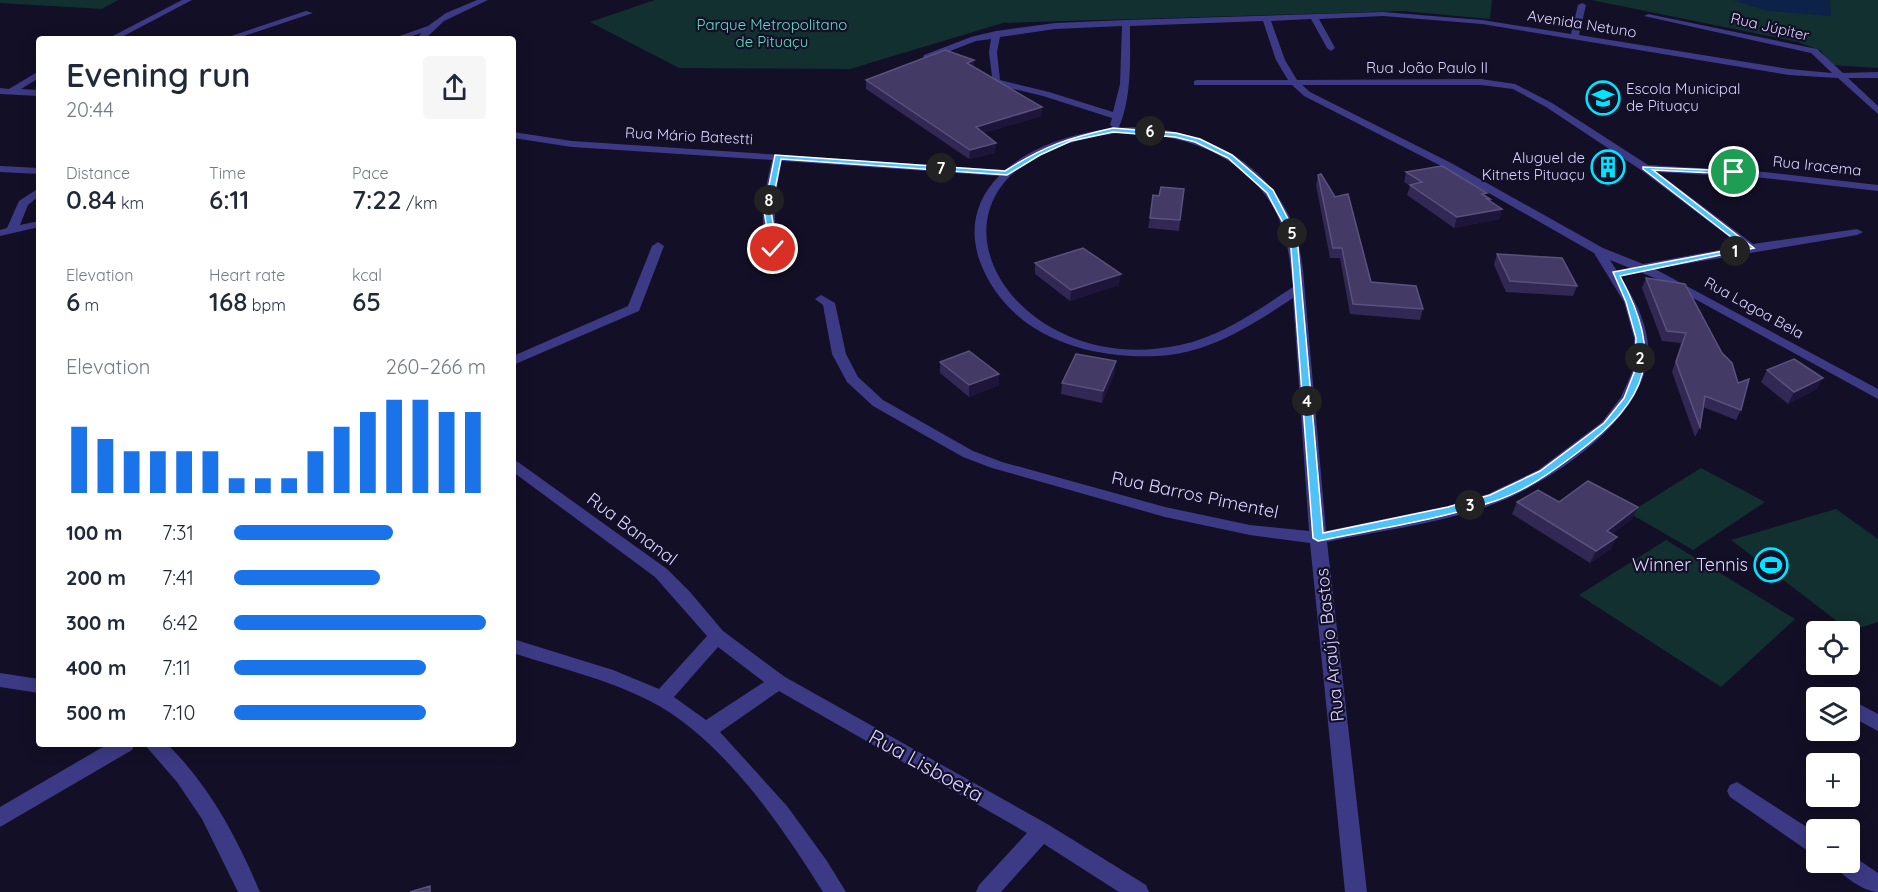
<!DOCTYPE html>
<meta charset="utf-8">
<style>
body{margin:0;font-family:Quicksand,sans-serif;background:#f6f6f7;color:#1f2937;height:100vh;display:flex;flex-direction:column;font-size:22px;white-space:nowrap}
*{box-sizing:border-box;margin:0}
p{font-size:20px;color:#747a83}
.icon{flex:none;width:33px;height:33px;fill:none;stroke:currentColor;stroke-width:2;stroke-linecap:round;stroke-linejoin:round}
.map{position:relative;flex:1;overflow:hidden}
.sheet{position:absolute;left:36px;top:36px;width:480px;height:711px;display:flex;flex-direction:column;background:#fff;border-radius:6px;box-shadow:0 3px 15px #0003}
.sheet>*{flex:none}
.controls{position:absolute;left:1806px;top:621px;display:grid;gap:12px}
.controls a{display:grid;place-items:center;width:54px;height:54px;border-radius:6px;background:#fff;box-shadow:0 3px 15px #0003;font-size:30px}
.pin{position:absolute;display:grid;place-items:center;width:51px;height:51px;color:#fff;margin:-26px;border:3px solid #fff;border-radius:50%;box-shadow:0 2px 6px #0007}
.km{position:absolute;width:30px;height:30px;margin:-15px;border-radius:50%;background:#222;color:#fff;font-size:16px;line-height:30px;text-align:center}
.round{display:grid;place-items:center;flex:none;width:63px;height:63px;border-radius:6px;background:#f6f6f7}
.summary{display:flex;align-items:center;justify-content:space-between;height:102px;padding:0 30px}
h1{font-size:33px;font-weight:600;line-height:45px}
.stats{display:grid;grid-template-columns:repeat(3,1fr);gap:9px;height:102px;padding:6px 30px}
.stats div{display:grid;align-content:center}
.stats b{font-size:26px;font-weight:600}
.stats small{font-size:16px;font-weight:400}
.stats p{font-size:16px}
.chart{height:168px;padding:12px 30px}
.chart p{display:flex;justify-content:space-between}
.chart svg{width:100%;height:108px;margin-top:6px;stroke:#1a73e8;stroke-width:6}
ul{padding:0 30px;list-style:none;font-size:20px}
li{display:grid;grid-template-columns:96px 72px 1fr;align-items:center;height:45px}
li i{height:15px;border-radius:8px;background:#1a73e8}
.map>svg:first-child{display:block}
.green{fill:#12302f}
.water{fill:#0c2248}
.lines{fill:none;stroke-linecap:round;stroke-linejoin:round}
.minor{fill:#3d3a85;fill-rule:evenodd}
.wall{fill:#312854}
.shaded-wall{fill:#1d163a}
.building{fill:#433a66;stroke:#5a527e;stroke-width:1.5}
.route{fill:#4fc3f7;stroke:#fff;stroke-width:1.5}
.labels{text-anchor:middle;stroke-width:4.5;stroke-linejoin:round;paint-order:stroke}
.far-street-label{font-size:15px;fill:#d9d4ff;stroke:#130f26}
.far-park-label{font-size:15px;fill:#5fe0c0;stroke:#130f26}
.far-poi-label{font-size:15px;fill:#d9d4ff;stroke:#130f26;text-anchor:start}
.street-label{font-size:18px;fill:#d9d4ff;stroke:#130f26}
.poi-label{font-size:18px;fill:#d9d4ff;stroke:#130f26;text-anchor:end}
.near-street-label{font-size:21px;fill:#d9d4ff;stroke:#130f26}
</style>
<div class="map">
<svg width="1878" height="892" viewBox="0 0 1878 892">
<rect width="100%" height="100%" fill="#130f26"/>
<!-- green -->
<path class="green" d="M0 0H118L102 9 0 3Z
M655 0H1492L1490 19 1402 11 1003 23 850 69 679 68 590 22Z
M1591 0H1878V68L1830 65 1821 51 1798 42Z
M1701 468 1765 502 1693 550 1629 513Z
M1836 509 1878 539V622L1850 631 1731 540Z
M1666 540 1795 619 1721 687 1579 595Z"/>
<!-- water -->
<path class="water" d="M1733 0H1830L1831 16 1767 11Z"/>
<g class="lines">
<!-- minor -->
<path class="minor" d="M182 0H192L118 39H107Z
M477 0H488L444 21 425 39H417L421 33 404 39H391L428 26 446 13Z
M1582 3 1586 5 1579 35 1789 69 1832 73 1811 53 1644 16 1648 14 1817 49 1843 73 1878 72V78H1848L1878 106V114L1838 78 1789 75 1482 24 1383 16 1319 19 1335 48 1331 51 1327 48 1311 19 1271 21 1285 60 1297 80 1481 79 1515 84 1552 103 1648 165 1764 172 1878 185V191L1764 178 1657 172 1753 244 1857 229 1863 232 1857 235 1655 269 1878 389V399L1662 281 1610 260C1625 284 1642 308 1647 337 1660 409 1557 479 1499 502 1445 523 1383 530 1327 542L1367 892H1345L1310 543 1250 535 1165 517 992 468 963 457 873 406 847 382 832 354 823 305 815 299 821 295 835 303 846 354 858 377 883 400 973 451 1002 462 1165 507 1250 525 1309 531 1293 298C1252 325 1208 354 1157 356 1083 359 1006 334 979 259 969 228 976 199 999 176L782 161C775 195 769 226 785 258L779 262 775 261C755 229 764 195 772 160L572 147 513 138V132L572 141 1005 170C1036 144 1075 133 1115 128L1110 125 1112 118 1043 96 993 84 989 52 991 39 976 41 927 60 923 57 924 55 971 37 996 31 1055 23 1126 20 1383 12 1482 20 1571 34 1578 5ZM1263 21 1276 60 1288 80H1197L1194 81V85H1292L1304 96 1445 168 1594 253 1624 302 1634 338 1633 370 1621 397 1602 422 1538 470 1488 494 1448 506 1326 531 1303 270C1300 248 1296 227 1285 208 1253 150 1180 122 1115 128L1119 127C1132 97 1130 59 1130 26ZM1122 26 1120 84 1113 112 1049 92 1000 80 997 52 1000 37 1055 29ZM1302 85H1481L1513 89 1546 107 1641 170 1741 246 1643 264 1603 248 1453 164 1310 92ZM1119 133C1178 132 1243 153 1273 207 1287 231 1290 260 1293 287 1258 310 1222 336 1180 345 999 385 883 161 1119 133Z
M306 11 313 13 235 39H222Z
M39 71V78L21 89 39 90V96L0 94V88L9 89Z
M0 166 39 168V174L0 172Z
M39 188V196L28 205 20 225 39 221V227L0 236V230L7 228 19 201Z
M658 242 664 246 639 311 513 365V356L628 306 652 246Z
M513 460 518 462 667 569 690 592 723 631 785 677 1049 825 1146 885 1149 892H1119L1044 844 1001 892H976L979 885 1027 833 779 691 720 732 787 806 827 861 846 892H823C781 825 722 738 650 701 607 679 559 668 513 653V639L613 670 659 689 707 636 655 577 513 472ZM718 647 764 682 706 720 674 697Z
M0 673 39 679V693L0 687Z
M1850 699 1878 714V731L1850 716Z
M108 744H135L132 750 0 827V807Z
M144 744H167C210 786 237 838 260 892H238L202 819 177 782Z
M1737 782 1816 833V853L1808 851 1730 797 1727 791 1730 785Z
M1850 854 1878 873V892C1865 892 1839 875 1833 862H1850Z"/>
</g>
<!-- wall -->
<path class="wall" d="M974 60V67L1042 107 1041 116 984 133 995 153 969 159 866 89V80Z
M1406 172 1490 201 1502 209 1499 219 1454 228 1407 195 1410 186 1404 182Z
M1318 175 1371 282 1423 309 1420 320 1350 314 1340 258H1330L1316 185Z
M1184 189 1179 231 1148 228 1150 218 1159 196Z
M1497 254 1577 286 1573 296 1506 292 1494 265Z
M1035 263 1119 285 1070 301 1035 274Z
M1646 278 1741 410 1736 420 1703 407 1700 427 1695 437 1672 372 1681 343 1662 341 1642 288Z
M940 362 999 374V385L969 397 940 373Z
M1767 370 1817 389 1788 404 1761 382Z
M1115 372 1102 403 1061 394 1062 383Z
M1517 502H1559L1632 519 1612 534 1611 549 1590 563 1512 514Z"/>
<!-- shaded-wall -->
<path class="shaded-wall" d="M974 60V69L967 63Z
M1042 107 1041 116 975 136 976 127Z
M996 143 995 153 969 159 970 150Z
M1502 209 1499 219 1454 228 1457 217Z
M1121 274 1119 285 1070 301 1071 290Z
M1116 361 1115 372 1102 403 1103 391Z
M999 374V385L969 397V385Z
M1823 378 1817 389 1788 404 1794 392Z
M1638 507 1632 519 1601 543 1607 531Z
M1617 537 1611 549 1590 563 1596 551Z"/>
<!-- building -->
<path class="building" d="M945 50 974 60 967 63 1042 107 976 127 996 143 970 150 866 80Z
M1442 166 1487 193 1482 194 1490 199H1487L1502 209 1457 217 1410 185 1422 182 1406 172Z
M1321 174 1335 197 1348 194 1371 282 1416 286 1423 309 1353 304 1342 248H1333L1318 175Z
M1161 187 1184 189 1180 220 1150 218 1153 195 1159 196Z
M1083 248 1121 274 1071 290 1035 263Z
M1497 254 1562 258 1577 286 1510 281Z
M1646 278 1685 284 1722 353 1732 363 1738 383 1749 379 1741 410 1705 396 1700 427 1676 362 1686 333 1667 331Z
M969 351 999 374 969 385 940 362Z
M1076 354 1116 361 1103 391 1062 383Z
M1794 359 1823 378 1794 392 1767 370Z
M1588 481 1638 507 1607 531 1617 537 1596 551 1517 502 1538 490 1559 502Z
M430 886V892H410Z"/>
<!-- route -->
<path class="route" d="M1113 128 1176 133 1200 139 1232 155 1273 190 1297 236 1323 533 1448 507 1490 495 1540 471 1604 423 1624 398 1635 370 1636 338 1626 302 1613 272 1744 247 1643 169V167L1736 171 1734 174 1653 170 1754 248 1620 276C1664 358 1649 398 1577 453 1552 472 1525 491 1495 501 1438 520 1377 529 1318 541L1313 538 1290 236 1267 193 1228 158 1195 142 1175 137 1113 132 1071 141 1040 155 1007 175 781 159 771 210 777 249 773 251 770 249 764 210 775 155 1005 171C1044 146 1068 138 1113 128Z"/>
<!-- icons -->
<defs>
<g id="school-ring" transform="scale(1.725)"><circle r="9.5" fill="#130f26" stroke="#00e5ff" stroke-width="1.5"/><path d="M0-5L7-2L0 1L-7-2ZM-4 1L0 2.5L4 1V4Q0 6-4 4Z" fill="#00e5ff"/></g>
<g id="building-ring" transform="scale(1.725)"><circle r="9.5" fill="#130f26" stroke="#00e5ff" stroke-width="1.5"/><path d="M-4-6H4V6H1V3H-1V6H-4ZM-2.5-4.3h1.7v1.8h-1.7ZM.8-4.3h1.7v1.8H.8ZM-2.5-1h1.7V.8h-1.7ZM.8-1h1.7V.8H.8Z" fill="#00e5ff"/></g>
<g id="stadium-ring" transform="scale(1.725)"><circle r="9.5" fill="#130f26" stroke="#00e5ff" stroke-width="1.5"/><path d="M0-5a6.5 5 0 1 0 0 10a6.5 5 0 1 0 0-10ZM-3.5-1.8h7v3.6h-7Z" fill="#00e5ff"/></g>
</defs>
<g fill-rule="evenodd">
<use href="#school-ring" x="1603" y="98"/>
<use href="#building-ring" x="1608" y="167"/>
<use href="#stadium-ring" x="1771" y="565"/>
</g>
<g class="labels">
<!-- far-street labels -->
<g class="far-street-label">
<text transform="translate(1582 24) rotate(9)" y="5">Avenida Netuno</text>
<text transform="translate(1770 27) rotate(13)" y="5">Rua Júpiter</text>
<text x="1427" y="73">Rua João Paulo II</text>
<text transform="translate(689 136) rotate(3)" y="5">Rua Mário Batestti</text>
<text transform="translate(1817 166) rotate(6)" y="5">Rua Iracema</text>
<text transform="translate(1754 308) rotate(29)" y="5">Rua Lagoa Bela</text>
</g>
<!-- far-park labels -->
<g class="far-park-label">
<text x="772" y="30">Parque Metropolitano<tspan x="772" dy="17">de Pituaçu</tspan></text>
</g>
<!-- far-poi labels -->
<g class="far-poi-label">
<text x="1626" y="94">Escola Municipal<tspan x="1626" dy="17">de Pituaçu</tspan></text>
<text x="1585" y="163" text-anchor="end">Aluguel de<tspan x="1585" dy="17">Kitnets Pituaçu</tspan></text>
</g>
<!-- street labels -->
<g class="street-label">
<text transform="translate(1195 495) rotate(12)" y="6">Rua Barros Pimentel</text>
<text transform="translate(632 529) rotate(37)" y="6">Rua Bananal</text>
<text transform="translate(1330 645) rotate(-96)" y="6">Rua Araújo Bastos</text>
</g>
<!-- poi labels -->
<g class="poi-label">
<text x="1748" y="571">Winner Tennis</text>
</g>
<!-- near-street labels -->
<g class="near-street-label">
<text transform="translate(926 766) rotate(29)" y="7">Rua Lisboeta</text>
</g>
</g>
</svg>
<div class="controls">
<a><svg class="icon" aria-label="locate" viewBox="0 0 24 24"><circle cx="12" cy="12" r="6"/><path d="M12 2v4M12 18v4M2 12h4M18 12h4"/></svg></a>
<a><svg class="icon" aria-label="layers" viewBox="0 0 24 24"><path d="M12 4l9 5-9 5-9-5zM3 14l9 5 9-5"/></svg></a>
<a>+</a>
<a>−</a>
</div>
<div class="pin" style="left:1734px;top:172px;background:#1e9e55"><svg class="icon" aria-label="arrive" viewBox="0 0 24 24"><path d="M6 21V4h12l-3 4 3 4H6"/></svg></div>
<div class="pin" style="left:773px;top:249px;background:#d93025"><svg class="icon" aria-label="check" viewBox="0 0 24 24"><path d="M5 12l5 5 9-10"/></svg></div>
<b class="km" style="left:1735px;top:251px">1</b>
<b class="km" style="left:1640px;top:358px">2</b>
<b class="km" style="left:1470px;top:505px">3</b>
<b class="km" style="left:1307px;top:401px">4</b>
<b class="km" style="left:1292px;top:233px">5</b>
<b class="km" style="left:1150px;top:131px">6</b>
<b class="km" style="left:941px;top:168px">7</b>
<b class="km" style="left:769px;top:200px">8</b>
<section class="sheet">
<div class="summary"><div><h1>Evening run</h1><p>20:44</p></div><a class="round"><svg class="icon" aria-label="share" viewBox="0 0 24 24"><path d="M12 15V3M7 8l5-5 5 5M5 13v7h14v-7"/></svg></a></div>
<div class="stats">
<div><p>Distance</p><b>0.84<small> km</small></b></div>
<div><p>Time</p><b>6:11</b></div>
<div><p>Pace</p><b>7:22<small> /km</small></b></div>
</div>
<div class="stats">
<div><p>Elevation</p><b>6<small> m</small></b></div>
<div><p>Heart rate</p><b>168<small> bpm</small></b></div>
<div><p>kcal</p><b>65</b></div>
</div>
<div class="chart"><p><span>Elevation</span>260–266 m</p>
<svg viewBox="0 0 160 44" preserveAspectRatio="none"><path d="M5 44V17M15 44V22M25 44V27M35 44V27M45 44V27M55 44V27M65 44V38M75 44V38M85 44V38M95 44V27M105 44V17M115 44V11M125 44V6M135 44V6M145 44V11M155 44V11"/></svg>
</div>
<ul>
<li><b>100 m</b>7:31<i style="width:63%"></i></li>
<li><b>200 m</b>7:41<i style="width:58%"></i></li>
<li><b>300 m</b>6:42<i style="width:100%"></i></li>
<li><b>400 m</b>7:11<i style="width:76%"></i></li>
<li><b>500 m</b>7:10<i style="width:76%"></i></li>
</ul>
</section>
</div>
